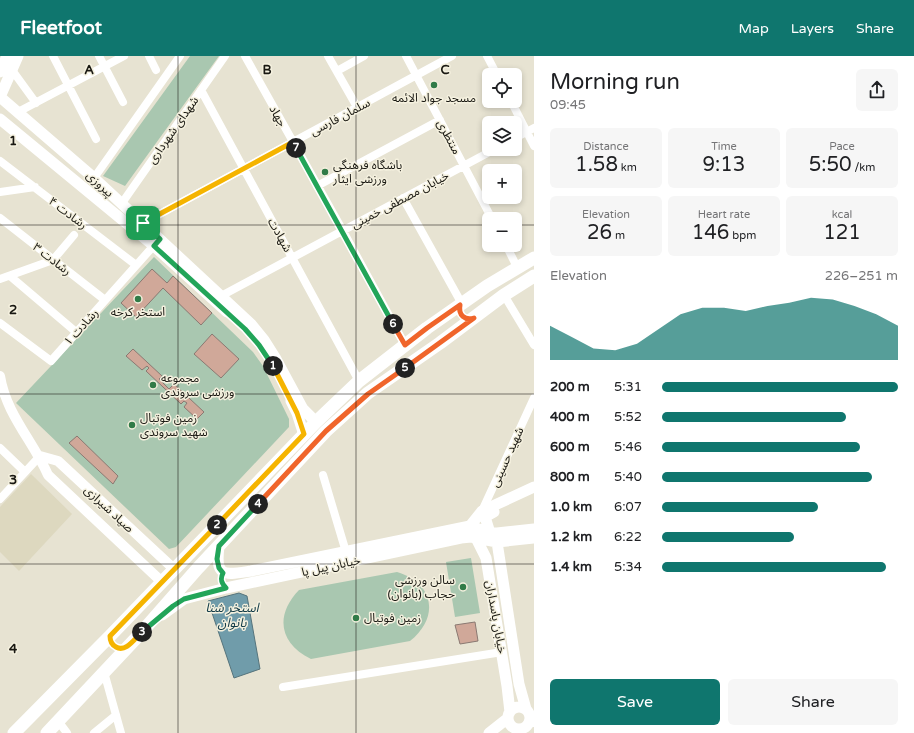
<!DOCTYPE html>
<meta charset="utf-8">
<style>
body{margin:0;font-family:"Varela Round","Noto Sans Arabic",sans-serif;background:#f6f6f6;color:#202124;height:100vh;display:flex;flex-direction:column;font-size:15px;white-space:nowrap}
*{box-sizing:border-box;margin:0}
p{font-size:13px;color:#757577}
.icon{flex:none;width:22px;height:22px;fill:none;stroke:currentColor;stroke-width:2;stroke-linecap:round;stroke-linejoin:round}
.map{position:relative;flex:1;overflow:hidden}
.panel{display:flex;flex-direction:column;background:#fff;width:380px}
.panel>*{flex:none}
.fabs{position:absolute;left:482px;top:12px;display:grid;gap:8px}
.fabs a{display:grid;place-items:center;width:40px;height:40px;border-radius:6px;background:#fff;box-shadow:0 2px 6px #0003;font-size:20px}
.pin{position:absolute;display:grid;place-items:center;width:34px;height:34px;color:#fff;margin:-17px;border-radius:8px;box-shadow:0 2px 6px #0006}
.km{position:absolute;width:20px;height:20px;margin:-10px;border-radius:50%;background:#222;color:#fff;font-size:11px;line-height:20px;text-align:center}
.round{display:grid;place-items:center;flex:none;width:42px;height:42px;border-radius:6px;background:#f6f6f6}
.head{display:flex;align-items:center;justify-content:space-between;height:68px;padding:0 16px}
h1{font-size:22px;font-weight:600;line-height:30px}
.stats{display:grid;grid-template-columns:repeat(3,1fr);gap:6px;height:68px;padding:4px 16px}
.stats div{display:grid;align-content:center;border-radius:6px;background:#f6f6f6;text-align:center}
.stats b{font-size:20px;font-weight:600}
.stats small{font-size:11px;font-weight:400}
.stats p{font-size:11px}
.chart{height:112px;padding:8px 16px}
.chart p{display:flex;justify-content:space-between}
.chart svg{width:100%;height:72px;margin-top:4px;fill:#0f766e;opacity:.7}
.primary-button{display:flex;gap:8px;margin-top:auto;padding:8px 16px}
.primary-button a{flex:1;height:46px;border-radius:6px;background:#0f766e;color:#fff;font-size:16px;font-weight:600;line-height:46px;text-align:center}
.primary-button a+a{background:#f6f6f6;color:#202124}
ul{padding:0 16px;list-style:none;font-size:13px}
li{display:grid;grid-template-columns:64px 48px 1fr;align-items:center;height:30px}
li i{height:10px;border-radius:5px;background:#0f766e}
header{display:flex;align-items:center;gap:24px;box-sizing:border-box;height:56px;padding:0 20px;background:#0f766e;color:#fff}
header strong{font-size:19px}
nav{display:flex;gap:22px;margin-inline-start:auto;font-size:14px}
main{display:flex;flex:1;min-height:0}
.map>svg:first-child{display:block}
.built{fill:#ddd8bf}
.green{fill:#a9c7b0}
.water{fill:#709caa;stroke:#56747c}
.building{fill:#d0a899;stroke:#8a7972}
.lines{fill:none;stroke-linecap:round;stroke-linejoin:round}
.minor{stroke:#fff;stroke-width:8}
.tertiary{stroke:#fff;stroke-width:10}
.secondary{stroke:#fff;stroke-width:11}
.primary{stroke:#fff;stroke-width:13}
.split-1-casing{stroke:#fff;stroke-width:8}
.split-2-casing{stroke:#fff;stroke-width:8}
.split-3-casing{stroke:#fff;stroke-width:8}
.split-4-casing{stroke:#fff;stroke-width:8}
.split-5-casing{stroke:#fff;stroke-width:8}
.split-6-casing{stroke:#fff;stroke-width:8}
.split-7-casing{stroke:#fff;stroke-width:8}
.split-8-casing{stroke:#fff;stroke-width:8}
.split-1{stroke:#22a559;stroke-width:5}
.split-2{stroke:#f5b400;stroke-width:5}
.split-3{stroke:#f5b400;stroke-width:5}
.split-4{stroke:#22a559;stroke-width:5}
.split-5{stroke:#f0652b;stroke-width:5}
.split-6{stroke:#f0652b;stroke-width:5}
.split-7{stroke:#22a559;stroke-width:5}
.split-8{stroke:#f5b400;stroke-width:5}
.grid{fill:none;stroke:#191812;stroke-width:1;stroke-opacity:0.55}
.poi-dot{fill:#317b48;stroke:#f5f1df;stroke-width:1.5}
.labels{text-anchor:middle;stroke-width:3;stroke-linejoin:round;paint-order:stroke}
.poi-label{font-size:12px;fill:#191812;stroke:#f5f1df;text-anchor:start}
.street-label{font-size:12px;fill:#191812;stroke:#f5f1df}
.water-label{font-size:13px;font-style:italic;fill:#123b47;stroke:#f5f1df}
.grid-label{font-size:13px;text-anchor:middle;font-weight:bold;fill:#191812;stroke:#f5f1df;stroke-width:3;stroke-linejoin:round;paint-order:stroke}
</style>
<header>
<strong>Fleetfoot</strong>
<nav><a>Map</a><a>Layers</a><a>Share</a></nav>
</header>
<main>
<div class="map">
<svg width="534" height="677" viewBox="0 0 534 677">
<rect width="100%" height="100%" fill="#e7e3d2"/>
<!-- built -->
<path class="built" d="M31 418 72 458 19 515 0 496V451Z"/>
<!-- green -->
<path class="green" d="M190 0H219L125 130 103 120Z
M154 201 253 296 263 310 289 363V371L176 491 169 493 16 347Z
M471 502 480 557 455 561 446 506Z
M397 516C434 527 440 561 410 585L311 603C280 588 274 560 299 534Z"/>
<!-- water -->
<path class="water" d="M239 537 247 540 260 613 234 622 208 545Z"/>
<!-- building -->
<path class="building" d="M152 213 167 227 173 220 212 257 201 269 163 232 136 261 121 247Z
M212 278 239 303 221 322 194 298Z
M133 293 162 320 159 323 169 333 174 328 204 356 197 363 184 351 187 347 184 345 181 348 146 315 149 312 147 310 142 314 126 300Z
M77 380 118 420 113 428 69 387Z
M475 566 478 585 460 588 455 569Z"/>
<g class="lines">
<!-- minor -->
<path class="minor" d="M53 0 96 83
M99 0 123 46
M149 0 156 14
M245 0 343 175 405 289
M328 0 357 51
M406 0 492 163
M487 0 497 19
M12 14 36 47
M337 15 364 0
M201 34 359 325
M511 45 534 90
M18 56 124 0
M515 82 534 72
M0 105 136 209
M94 122 180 0
M317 130 440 64
M0 136 35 131
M403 142 462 248
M122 147 225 0
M0 162 105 244
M143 167 452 0
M506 189 517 211
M10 220 76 276
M0 223 53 204 74 179
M504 239 534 289
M221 240 495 93
M0 267 51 305 157 186
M0 392 25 416
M323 419 346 496
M0 443 40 400
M483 457 482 455 534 342
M104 616 121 677
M283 631 502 596
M58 665 67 677
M94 677 116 659"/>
<!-- tertiary -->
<path class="tertiary" d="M0 320C6 358 33 385 48 419L162 526
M40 400 58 405 174 513
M529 666H534"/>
<!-- secondary -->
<path class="secondary" d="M0 16 7 0
M0 41 94 122 251 268 264 284 276 303 303 353 316 366
M0 41 18 0
M0 63 154 190 227 256
M291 345 297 357 304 379
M494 456 485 461 490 477 497 486 519 628 526 653
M219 490C215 522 224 519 251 515L470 470 490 477H497L534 473
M162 559 184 543 226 532 461 482 471 481 497 486 534 482
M508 662a11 11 0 1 1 22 0a11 11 0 1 1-22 0Z
M510 656 507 630 486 502 470 470 482 455 534 431
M489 677 508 662"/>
<!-- primary -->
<path class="primary" d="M14 677 110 580 316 366 359 325 427 272 487 230 534 202
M47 677 140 578 198 512 326 375 368 337 440 287 504 239 534 220"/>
</g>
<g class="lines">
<!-- split-1 casing -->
<g class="split-1-casing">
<path id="split-1" d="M143 167 160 183 154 190 245 273 259 289 273 310"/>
</g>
<!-- split-2 casing -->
<g class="split-2-casing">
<path id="split-2" d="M217 469 304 378 297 357 273 310"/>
</g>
<!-- split-3 casing -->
<g class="split-3-casing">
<path id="split-3" d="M142 576C135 582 126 597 116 591 112 589 110 585 110 580L217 469"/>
</g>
<!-- split-4 casing -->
<g class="split-4-casing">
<path id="split-4" d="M142 576 173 550 184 543 226 532C221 527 220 523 223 517L219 512 217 503 219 490 258 448"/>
</g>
<!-- split-5 casing -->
<g class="split-5-casing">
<path id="split-5" d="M258 448 326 375 368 338 405 312"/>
</g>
<!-- split-6 casing -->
<g class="split-6-casing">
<path id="split-6" d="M393 268 405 289 427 272 460 249C458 259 465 265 474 262L405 312"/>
</g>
<!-- split-7 casing -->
<g class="split-7-casing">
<path id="split-7" d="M296 92 393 268"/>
</g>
<!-- split-8 casing -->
<g class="split-8-casing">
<path id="split-8" d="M143 167 293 86 296 92"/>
</g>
<!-- split-1 -->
<use href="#split-1" class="split-1"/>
<!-- split-2 -->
<use href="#split-2" class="split-2"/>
<!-- split-3 -->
<use href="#split-3" class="split-3"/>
<!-- split-4 -->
<use href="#split-4" class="split-4"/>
<!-- split-5 -->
<use href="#split-5" class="split-5"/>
<!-- split-6 -->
<use href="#split-6" class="split-6"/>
<!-- split-7 -->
<use href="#split-7" class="split-7"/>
<!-- split-8 -->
<use href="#split-8" class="split-8"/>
</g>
<!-- grid -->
<path class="grid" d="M178 0V677M356 0V677M0 169H489M515 169H534M0 338H534M0 508H534"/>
<!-- markers -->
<g class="poi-dot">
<circle cx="434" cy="29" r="4"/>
<circle cx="325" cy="116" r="4"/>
<circle cx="138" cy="243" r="4"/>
<circle cx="153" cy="329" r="4"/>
<circle cx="132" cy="369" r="4"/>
<circle cx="463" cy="531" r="4"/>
<circle cx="356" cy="562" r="4"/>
</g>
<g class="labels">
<!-- poi labels -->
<g class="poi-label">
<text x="434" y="46" text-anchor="middle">مسجد جواد الائمه</text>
<text x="333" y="113">باشگاه فرهنگی<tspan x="333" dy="14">ورزشی ایثار</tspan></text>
<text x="138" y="260" text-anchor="middle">استخر کرخه</text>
<text x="161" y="326">مجموعه<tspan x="161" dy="14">ورزشی سروندی</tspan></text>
<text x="140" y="366">زمین فوتبال<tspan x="140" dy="14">شهید سروندی</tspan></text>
<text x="455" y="528" text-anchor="end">سالن ورزشی<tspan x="455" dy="14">حجاب (بانوان)</tspan></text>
<text x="364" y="566">زمین فوتبال</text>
</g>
<!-- street labels -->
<g class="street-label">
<text transform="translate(278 60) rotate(61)" y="4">جهاد</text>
<text transform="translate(340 61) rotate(-28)" y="4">سلمان فارسی</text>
<text transform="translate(173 74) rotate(-55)" y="4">شهدای شهرداری</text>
<text transform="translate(449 81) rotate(62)" y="4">منتظری</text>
<text transform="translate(100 128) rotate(42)" y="4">پیروزی</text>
<text transform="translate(400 144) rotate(-28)" y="4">خیابان مصطفی خمینی</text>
<text transform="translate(68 157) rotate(37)" y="4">رشادت ۴</text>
<text transform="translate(280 179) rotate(61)" y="4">شهادت</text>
<text transform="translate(52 203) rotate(38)" y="4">رشادت ۳</text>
<text transform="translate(81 271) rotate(-48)" y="4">رشادت ۱</text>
<text transform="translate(507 401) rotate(-66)" y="4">شهید حسینی</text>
<text transform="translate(109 453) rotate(43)" y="4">صیاد شیرازی</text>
<text transform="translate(331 510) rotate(-12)" y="4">خیابان پیل پا</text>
<text transform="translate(496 561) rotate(80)" y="4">خیابان پاسداران</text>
</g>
<!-- water labels -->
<g class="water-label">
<text x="232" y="556">استخر شنا<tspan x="232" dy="15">بانوان</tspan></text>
</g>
</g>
<g class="grid-label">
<text x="89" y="18">A</text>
<text x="267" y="18">B</text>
<text x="445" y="18">C</text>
<text x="13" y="89">1</text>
<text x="13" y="258">2</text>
<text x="13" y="428">3</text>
<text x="13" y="597">4</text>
</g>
</svg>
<div class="fabs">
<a><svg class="icon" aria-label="locate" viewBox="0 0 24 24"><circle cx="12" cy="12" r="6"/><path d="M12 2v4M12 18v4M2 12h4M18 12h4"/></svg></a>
<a><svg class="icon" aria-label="layers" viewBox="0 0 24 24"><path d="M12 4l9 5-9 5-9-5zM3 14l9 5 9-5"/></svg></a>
<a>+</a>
<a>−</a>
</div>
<div class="pin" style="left:143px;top:167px;background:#1e9e55"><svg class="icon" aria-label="arrive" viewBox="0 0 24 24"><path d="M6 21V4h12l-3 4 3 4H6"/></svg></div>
<b class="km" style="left:273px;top:310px">1</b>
<b class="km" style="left:217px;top:469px">2</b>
<b class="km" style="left:142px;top:576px">3</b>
<b class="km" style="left:258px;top:448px">4</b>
<b class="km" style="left:405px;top:312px">5</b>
<b class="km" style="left:393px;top:268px">6</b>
<b class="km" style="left:296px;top:92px">7</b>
</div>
<section class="panel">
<div class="head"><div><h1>Morning run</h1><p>09:45</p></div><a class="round"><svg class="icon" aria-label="share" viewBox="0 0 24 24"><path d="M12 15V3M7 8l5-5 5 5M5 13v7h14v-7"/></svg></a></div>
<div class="stats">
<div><p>Distance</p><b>1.58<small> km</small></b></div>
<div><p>Time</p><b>9:13</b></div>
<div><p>Pace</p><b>5:50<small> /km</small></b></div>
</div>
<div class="stats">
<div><p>Elevation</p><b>26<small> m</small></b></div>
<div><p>Heart rate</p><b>146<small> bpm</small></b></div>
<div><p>kcal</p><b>121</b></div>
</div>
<div class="chart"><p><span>Elevation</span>226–251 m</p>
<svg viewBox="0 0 160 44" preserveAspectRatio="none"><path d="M0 44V23L10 30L20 37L30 38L40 34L50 25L60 16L70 12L80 12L90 14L100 11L110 9L120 6L130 7L140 11L150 16L160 23V44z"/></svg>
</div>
<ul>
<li><b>200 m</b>5:31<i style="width:100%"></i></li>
<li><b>400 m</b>5:52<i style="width:78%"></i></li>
<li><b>600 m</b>5:46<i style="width:84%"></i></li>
<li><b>800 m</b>5:40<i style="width:89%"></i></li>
<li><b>1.0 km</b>6:07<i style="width:66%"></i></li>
<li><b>1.2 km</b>6:22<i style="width:56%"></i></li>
<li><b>1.4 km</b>5:34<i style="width:95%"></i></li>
</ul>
<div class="primary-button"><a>Save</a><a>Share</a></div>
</section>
</main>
